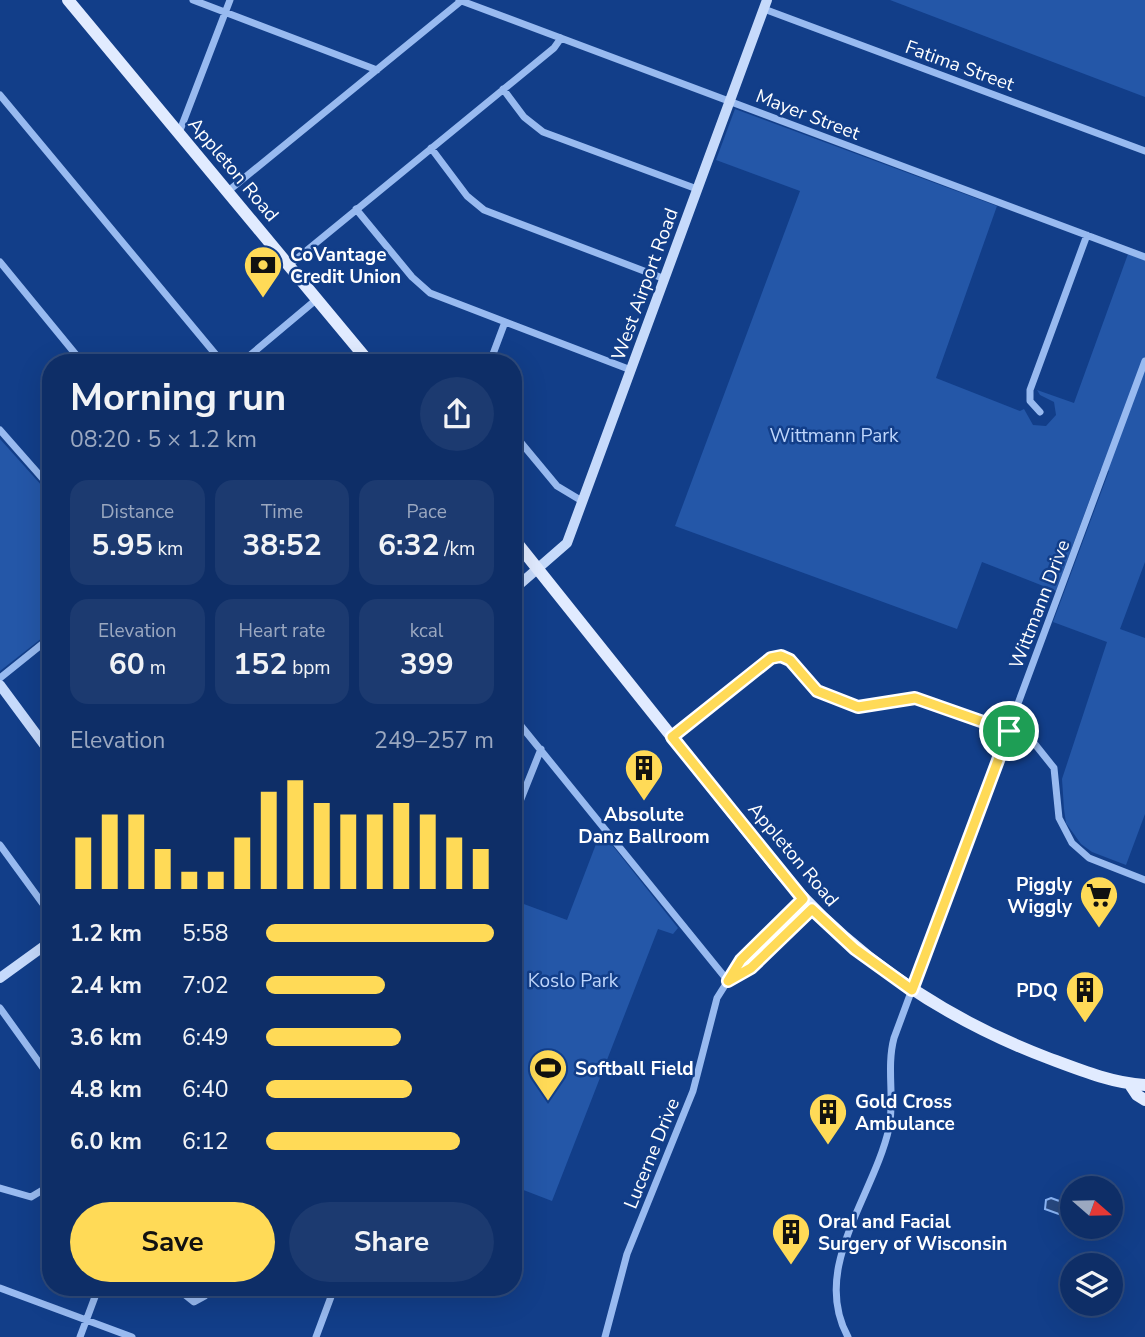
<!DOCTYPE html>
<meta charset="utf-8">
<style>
body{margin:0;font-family:"Nunito Sans",sans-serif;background:#1c3a70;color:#f1f3f6;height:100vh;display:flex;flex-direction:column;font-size:26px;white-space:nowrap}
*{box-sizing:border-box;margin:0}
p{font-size:23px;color:#9ba8c0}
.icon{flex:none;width:38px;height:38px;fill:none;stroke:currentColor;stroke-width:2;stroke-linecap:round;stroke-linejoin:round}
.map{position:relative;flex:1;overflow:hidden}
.sheet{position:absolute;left:42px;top:354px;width:480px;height:942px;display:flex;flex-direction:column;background:#0e2e67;border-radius:28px;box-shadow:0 7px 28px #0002,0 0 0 2px #2e4a7b}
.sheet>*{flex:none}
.needle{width:46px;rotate:110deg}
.fabs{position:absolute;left:1060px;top:1176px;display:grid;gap:14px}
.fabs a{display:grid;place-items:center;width:63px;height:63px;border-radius:50%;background:#0e2e67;box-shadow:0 7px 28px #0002,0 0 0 2px #2e4a7b;font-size:35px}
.pin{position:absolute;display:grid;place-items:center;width:60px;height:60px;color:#fff;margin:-30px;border:4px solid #fff;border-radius:50%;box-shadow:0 2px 7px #0007}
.round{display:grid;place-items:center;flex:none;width:74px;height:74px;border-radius:37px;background:#1c3a70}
.summary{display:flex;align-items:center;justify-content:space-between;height:119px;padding:0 28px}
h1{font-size:38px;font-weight:700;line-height:52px}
.stats{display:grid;grid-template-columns:repeat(3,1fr);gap:10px;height:119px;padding:7px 28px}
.stats div{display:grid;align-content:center;border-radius:18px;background:#1c3a70;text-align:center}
.stats b{font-size:30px;font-weight:700}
.stats small{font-size:19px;font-weight:400}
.stats p{font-size:19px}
.chart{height:196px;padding:14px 28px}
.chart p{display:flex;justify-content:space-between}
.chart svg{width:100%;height:126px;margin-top:7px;stroke:#ffda57;stroke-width:6}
.cta{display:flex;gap:14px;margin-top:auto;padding:14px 28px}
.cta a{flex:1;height:80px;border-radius:42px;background:#ffda57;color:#111;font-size:28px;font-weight:700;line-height:80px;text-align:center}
.cta a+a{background:#1c3a70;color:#f1f3f6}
ul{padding:0 28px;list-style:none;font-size:23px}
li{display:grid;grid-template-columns:112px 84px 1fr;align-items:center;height:52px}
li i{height:18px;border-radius:9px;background:#ffda57}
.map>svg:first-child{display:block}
.green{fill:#2457a8}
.water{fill:#27487f;stroke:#8ab4f4;stroke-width:2}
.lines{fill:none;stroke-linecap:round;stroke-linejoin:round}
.street{stroke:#98baf0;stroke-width:7}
.secondary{stroke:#c6dafb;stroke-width:10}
.primary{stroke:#e1ebff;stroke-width:12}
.route-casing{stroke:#fff;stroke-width:14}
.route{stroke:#ffda57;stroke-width:9}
.labels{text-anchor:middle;stroke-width:5;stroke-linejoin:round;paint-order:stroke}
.street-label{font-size:19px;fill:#fff;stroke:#123e89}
.poi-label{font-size:19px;font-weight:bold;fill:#fff;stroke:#123e89;text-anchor:start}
.park-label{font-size:19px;fill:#bed6fc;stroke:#123e89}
</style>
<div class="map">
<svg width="1145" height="1337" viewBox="0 0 1145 1337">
<rect width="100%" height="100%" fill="#123e89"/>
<!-- green -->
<path class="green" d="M890 0H1145V97Z
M735 109 997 206 936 378 1020 411 1024 409 1033 425 1046 426 1056 415 1054 402 1040 395 1037 390 1074 403 1128 254 1145 260V562L1120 629 1145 638V814L1126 865 1092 852 1081 844 1066 823 1064 809 1062 779 1107 642 1053 622 1109 471 1101 469 1056 591 982 562 957 629 675 526 800 191 716 160Z
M0 439 51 496V631L0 671Z
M601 831 678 928 673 934 658 929 552 1201 513 1186V900L567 920Z"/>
<!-- water -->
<path class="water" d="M1051 1198 1073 1206V1215L1067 1217 1045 1209 1046 1200Z"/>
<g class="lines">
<!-- street -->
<path class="street" d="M193 0 377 70
M459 0 1145 257
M764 9 1145 151
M503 89 524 117 543 132 697 189
M0 95 222 362
M179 133 230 0
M431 148 467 196 484 210 665 279
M227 192 461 1
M356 209 412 277 430 293 631 370
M0 262 82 362
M289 265 554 48 561 38
M242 362 317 299
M490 362 505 322
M1040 412 1030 401V390L1087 235
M0 430 51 488
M513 433 557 486 582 501
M0 678 51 637
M513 716 728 981
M672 737 771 658 786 657 817 691 858 707 914 698 1034 743 1054 768 1059 818 1072 843 1089 858 1145 880
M513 819 541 749
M0 845 51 915
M728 981 751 968 812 909
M0 1008 51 1079
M0 1188 31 1197 51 1185
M186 1286 184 1294 194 1302 205 1296V1286
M0 1288 132 1337
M80 1337 99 1286
M316 1337 335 1286
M605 1337 627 1254 693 1091 717 998 741 960 803 899
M848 1337C810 1268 874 1196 889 1128 895 1099 886 1068 894 1038L1145 361"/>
<!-- secondary -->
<path class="secondary" d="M513 590 567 543 767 0
M0 685 51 754
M0 978 51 941"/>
<!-- primary -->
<path class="primary" d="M68 0 369 362
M513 538 779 871C853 957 942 1018 1048 1058 1080 1070 1112 1083 1145 1085
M1131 1086 1137 1095 1145 1100"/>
</g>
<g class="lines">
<!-- route casing -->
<g class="route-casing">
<path id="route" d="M781 656 790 660 817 691 858 707 915 698 1009 731 912 990 855 949 812 909 751 968 728 981 741 960 803 899 672 737 771 658Z"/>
</g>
<!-- route -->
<use href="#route" class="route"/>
</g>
<!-- icons -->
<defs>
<g id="bank-pin" transform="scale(2.0125)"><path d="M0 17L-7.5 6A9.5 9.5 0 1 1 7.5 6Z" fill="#ffda57" stroke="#123e89"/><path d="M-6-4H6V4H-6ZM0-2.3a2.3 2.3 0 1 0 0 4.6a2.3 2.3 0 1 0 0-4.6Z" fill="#111"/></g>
<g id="building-pin" transform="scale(2.0125)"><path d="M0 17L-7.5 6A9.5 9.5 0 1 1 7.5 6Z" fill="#ffda57" stroke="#123e89"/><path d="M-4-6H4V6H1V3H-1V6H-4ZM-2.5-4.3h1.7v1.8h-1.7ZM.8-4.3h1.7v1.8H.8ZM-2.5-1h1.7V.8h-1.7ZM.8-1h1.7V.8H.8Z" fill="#111"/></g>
<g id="supermarket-pin" transform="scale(2.0125)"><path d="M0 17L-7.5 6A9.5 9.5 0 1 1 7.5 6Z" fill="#ffda57" stroke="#123e89"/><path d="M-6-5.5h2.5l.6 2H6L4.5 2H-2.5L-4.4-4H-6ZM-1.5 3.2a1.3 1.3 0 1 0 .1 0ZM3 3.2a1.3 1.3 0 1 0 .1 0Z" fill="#111"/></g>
<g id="stadium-pin" transform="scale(2.0125)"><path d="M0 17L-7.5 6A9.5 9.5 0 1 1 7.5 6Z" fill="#ffda57" stroke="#123e89"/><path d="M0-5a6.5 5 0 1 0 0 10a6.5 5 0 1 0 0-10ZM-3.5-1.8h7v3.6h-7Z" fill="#111"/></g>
</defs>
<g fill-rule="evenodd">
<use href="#bank-pin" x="263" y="265"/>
<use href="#building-pin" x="644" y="768"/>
<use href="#supermarket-pin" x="1099" y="895"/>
<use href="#building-pin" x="1085" y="990"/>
<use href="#stadium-pin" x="548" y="1068"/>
<use href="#building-pin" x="828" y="1112"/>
<use href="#building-pin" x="791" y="1232"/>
</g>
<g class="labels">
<!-- street labels -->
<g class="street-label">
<text transform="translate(960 65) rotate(20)" y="7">Fatima Street</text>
<text transform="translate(808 114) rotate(21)" y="7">Mayer Street</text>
<text transform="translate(234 169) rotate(50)" y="7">Appleton Road</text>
<text transform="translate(644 284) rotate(-70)" y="7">West Airport Road</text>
<text transform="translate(1039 604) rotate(-69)" y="7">Wittmann Drive</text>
<text transform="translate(794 854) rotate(50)" y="7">Appleton Road</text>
<text transform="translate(651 1153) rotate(-68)" y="7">Lucerne Drive</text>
</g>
<!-- poi labels -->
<g class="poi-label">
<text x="290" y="261">CoVantage<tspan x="290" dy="22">Credit Union</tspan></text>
<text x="644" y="821" text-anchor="middle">Absolute<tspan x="644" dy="22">Danz Ballroom</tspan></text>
<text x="1072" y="891" text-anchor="end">Piggly<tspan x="1072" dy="22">Wiggly</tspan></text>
<text x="1058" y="997" text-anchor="end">PDQ</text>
<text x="575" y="1075">Softball Field</text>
<text x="855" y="1108">Gold Cross<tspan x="855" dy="22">Ambulance</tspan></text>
<text x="818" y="1228">Oral and Facial<tspan x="818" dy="22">Surgery of Wisconsin</tspan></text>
</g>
<!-- park labels -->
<g class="park-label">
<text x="834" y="442">Wittmann Park</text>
<text x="573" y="987">Koslo Park</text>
</g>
</g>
</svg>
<div class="fabs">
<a><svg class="needle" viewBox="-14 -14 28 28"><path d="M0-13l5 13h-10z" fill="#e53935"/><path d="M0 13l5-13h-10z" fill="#9ba8c0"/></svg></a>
<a><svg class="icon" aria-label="layers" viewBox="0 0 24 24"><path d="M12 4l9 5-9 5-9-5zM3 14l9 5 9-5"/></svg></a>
</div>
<div class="pin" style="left:1009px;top:731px;background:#1e9e55"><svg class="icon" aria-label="arrive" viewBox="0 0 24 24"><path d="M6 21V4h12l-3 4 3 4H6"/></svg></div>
<section class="sheet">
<div class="summary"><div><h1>Morning run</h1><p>08:20 · 5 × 1.2 km</p></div><a class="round"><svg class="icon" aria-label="share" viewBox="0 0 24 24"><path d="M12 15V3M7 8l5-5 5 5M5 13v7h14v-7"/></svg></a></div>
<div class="stats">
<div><p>Distance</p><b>5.95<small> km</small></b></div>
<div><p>Time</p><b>38:52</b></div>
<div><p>Pace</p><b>6:32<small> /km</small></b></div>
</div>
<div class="stats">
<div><p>Elevation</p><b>60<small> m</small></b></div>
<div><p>Heart rate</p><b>152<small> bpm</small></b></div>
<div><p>kcal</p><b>399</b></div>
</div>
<div class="chart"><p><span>Elevation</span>249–257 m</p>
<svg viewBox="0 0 160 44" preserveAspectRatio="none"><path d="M5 44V26M15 44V18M25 44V18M35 44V30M45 44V38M55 44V38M65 44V26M75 44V10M85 44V6M95 44V14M105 44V18M115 44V18M125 44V14M135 44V18M145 44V26M155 44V30"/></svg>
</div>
<ul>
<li><b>1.2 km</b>5:58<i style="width:100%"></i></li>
<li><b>2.4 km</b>7:02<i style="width:52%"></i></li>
<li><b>3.6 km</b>6:49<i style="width:59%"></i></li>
<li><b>4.8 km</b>6:40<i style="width:64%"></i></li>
<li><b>6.0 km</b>6:12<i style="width:85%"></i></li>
</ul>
<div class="cta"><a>Save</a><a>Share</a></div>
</section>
</div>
